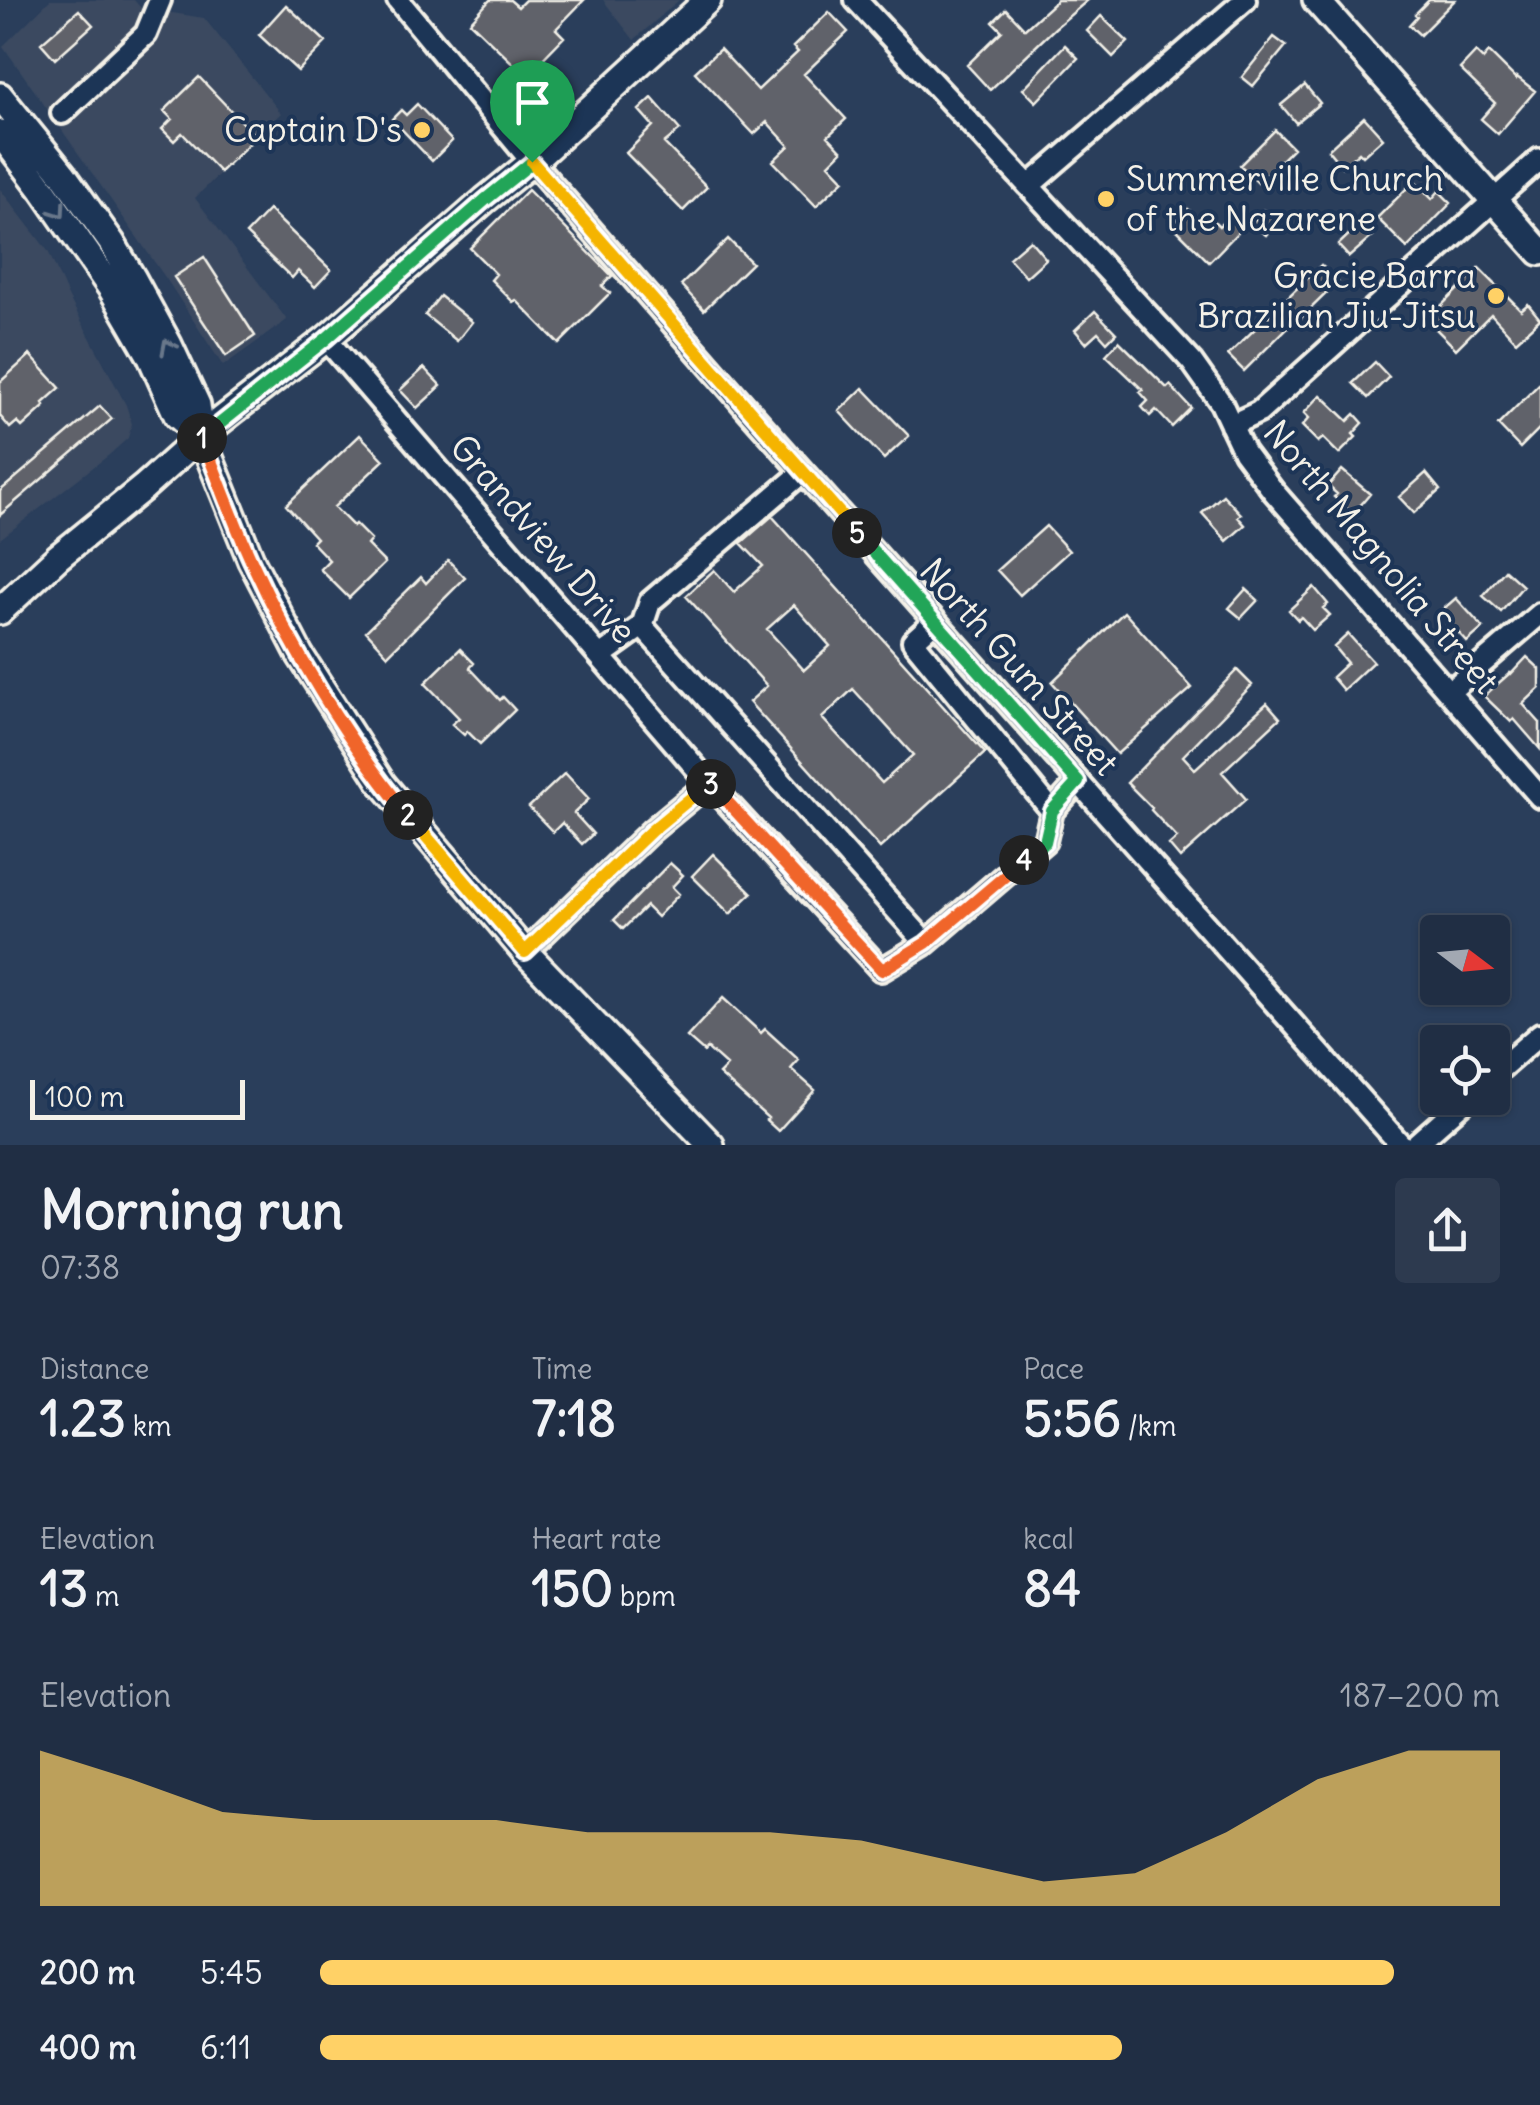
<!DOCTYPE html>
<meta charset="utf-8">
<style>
body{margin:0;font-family:Delius,sans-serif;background:#2d3a4f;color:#f1f3f6;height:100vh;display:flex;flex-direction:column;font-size:38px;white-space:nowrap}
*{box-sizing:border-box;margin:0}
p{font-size:32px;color:#a2a8b2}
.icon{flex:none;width:55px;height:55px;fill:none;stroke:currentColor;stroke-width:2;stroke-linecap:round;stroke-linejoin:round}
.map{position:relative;height:1145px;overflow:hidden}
.drawer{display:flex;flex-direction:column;background:#202e44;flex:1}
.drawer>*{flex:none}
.needle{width:65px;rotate:106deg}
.buttons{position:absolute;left:1420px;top:915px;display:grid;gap:20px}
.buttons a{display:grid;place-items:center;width:90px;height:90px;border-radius:10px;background:#202e44;box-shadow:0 2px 8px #0004,0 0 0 2px #3d4a5d;font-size:50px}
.scale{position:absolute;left:30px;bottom:25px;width:215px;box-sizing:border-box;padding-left:10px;border:5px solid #f4f1e8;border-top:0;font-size:28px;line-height:35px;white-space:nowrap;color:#f4f1e8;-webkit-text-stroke:8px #1d3557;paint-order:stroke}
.pin{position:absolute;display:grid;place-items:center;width:85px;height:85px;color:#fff;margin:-102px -42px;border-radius:50% 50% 50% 0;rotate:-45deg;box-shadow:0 0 10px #0007}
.pin .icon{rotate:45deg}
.km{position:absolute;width:50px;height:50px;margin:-25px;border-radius:50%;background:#222;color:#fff;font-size:28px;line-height:50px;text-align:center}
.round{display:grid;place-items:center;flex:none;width:105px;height:105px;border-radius:10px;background:#2d3a4f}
.head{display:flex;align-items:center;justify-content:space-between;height:170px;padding:0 40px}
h1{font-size:55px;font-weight:700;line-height:75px}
.figures{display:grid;grid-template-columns:repeat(3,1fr);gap:15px;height:170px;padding:10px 40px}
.figures div{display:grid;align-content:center}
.figures b{font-size:50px;font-weight:700}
.figures small{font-size:28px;font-weight:400}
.figures p{font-size:28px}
.chart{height:280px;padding:20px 40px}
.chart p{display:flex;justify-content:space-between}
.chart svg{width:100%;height:180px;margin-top:10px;fill:#ffd166;opacity:.7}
ul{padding:0 40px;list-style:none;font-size:32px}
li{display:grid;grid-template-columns:160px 120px 1fr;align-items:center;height:75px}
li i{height:25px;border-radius:12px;background:#ffd166}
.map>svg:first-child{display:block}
.built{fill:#3a4960}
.building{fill:#60626a;stroke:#f4f1e8;stroke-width:2.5;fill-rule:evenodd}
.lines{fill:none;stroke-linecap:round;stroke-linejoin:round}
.minor-casing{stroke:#f4f1e8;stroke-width:28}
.major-casing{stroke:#f4f1e8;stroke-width:32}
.minor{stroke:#1d3557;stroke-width:20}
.major{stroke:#1d3557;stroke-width:25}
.oneway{stroke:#68778a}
.split-1-casing{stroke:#fff;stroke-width:20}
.split-2-casing{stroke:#fff;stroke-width:20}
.split-3-casing{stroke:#fff;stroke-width:20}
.split-4-casing{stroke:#fff;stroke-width:20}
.split-5-casing{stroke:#fff;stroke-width:20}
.split-6-casing{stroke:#fff;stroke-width:20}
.split-1{stroke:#22a559;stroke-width:12}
.split-2{stroke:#f0652b;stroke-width:12}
.split-3{stroke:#f5b400;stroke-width:12}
.split-4{stroke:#f0652b;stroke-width:12}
.split-5{stroke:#22a559;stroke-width:12}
.split-6{stroke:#f5b400;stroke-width:12}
.poi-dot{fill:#ffd166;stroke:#1d3557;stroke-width:4}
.labels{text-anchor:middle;stroke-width:8;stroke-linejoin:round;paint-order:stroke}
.poi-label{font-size:35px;fill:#f4f1e8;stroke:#1d3557;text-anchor:end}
.street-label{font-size:35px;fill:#f4f1e8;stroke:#1d3557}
</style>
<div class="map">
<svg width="1540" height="1145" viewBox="0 0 1540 1145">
<rect width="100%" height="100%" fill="#2a3e5b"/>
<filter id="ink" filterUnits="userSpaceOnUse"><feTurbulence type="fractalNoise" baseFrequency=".01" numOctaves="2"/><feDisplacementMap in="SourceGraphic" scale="20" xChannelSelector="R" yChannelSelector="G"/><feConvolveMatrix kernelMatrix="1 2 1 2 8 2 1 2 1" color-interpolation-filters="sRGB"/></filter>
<g filter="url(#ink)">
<!-- built -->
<path class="built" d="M50 0H134L141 8 204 18 281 113 195 198 287 320 223 366 167 280 3 46Z
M603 0H679L634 40Z
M0 189 48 251 67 294 126 405 132 424 128 438 109 455 0 539Z"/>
<!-- building -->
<path class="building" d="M490 0H510L518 7 525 0H584L556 29 564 37 526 76 470 22Z
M1057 0H1088L1055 28 990 90 967 65 1002 31 993 22 1006 9 1025 29Z
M1429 0H1455L1420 35 1409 25 1417 16 1415 14Z
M286 5 326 42 298 71 259 35Z
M79 10 93 25 55 59 41 43Z
M829 12 848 32 804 74 846 119 828 136 842 151 829 164 844 180 816 206 773 161 789 146 767 122 754 134 695 72 720 49 758 90 798 52 793 47Z
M1101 16 1128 42 1113 57 1087 31Z
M1274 37 1286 46 1253 86 1242 77Z
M1065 45 1078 58 1036 102 1023 89Z
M1476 52 1483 59 1489 52 1516 79 1517 77 1535 91 1498 134 1481 119 1495 103 1460 69Z
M199 77 256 137 220 172 182 133 174 141 162 129 172 119 164 111Z
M1305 85 1320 103 1296 123 1281 105Z
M652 98 680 130 664 143 707 187 683 211 626 153 653 126 639 110Z
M417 104 452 141 432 161 392 119 401 110 406 115Z
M1364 117 1383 138 1363 156 1359 152 1342 167 1328 150Z
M1275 130 1293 148 1258 183 1240 165Z
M1414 181 1432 199 1439 191 1451 203 1407 248 1377 218Z
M528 190 612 276 602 286 610 293 559 344 516 300 513 302 491 280 496 274 470 248Z
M1188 209 1201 222 1208 215 1219 226 1229 217 1241 229 1209 262 1172 225Z
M269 210 331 270 315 287 298 271 292 278 246 234Z
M1263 210 1277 221 1266 235 1251 224Z
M1361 223 1373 236 1349 257 1338 245Z
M728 239 752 263 704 310 681 285Z
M1030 240 1046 259 1026 277 1009 258Z
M204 257 255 336 226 356 174 277Z
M1321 265 1338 282 1299 320 1297 318 1244 371 1228 355Z
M1479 268 1521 310 1528 304 1540 319 1516 341 1491 314 1456 349 1427 320Z
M440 296 472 322 457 341 425 315Z
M1095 311 1116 333 1107 342 1098 332 1086 343 1075 330Z
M1119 341 1167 388 1170 385 1191 408 1172 427 1156 410 1150 416 1142 407 1148 401 1140 392 1143 390 1106 355Z
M30 355 60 388 43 403 45 406 22 427 17 422 10 428 0 416V382Z
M1375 362 1389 377 1368 398 1353 383Z
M424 368 441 386 417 408 400 390Z
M1540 383V428L1520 448 1498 425Z
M863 388 909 436 884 459 839 411Z
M1321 395 1348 421 1355 414 1363 423 1353 434 1356 437 1339 454 1323 438 1318 442 1302 426 1309 418 1304 413Z
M100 406 112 419 0 515V491Z
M360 435 384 460 334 507 353 526 355 524 371 540 367 545 385 563 349 598 320 569 329 560 312 542 316 538 286 505Z
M1342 470 1370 494 1353 514 1334 497 1337 494 1328 486Z
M1426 473 1440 490 1414 513 1399 497Z
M1223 495 1241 514 1238 517 1245 525 1227 541 1202 513Z
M772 516 985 753 880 848 749 702 767 686 686 596 714 570 734 592 763 566 741 543ZM794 605 830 646 804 670 767 629ZM853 689 913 755 882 783 822 718Z
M1046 526 1069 551 1020 595 997 570Z
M448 560 465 578 388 655 366 631 421 577 426 583Z
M1505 570 1523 586 1501 612 1483 596Z
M1314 587 1328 604 1323 608 1330 615 1313 630 1301 617 1298 620 1289 610Z
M1246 589 1258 600 1241 618 1229 608Z
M1456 598 1483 628 1467 642 1440 612Z
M1124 612 1192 688 1117 754 1052 682Z
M1348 634 1373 662 1343 690 1332 677 1347 663 1334 647Z
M460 649 474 663 470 668 500 700 503 697 515 710 480 744 467 731 464 735 452 724 459 718 425 683Z
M1527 657 1540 669V688L1523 704 1540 723V749L1514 719 1511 722 1484 696 1510 673 1511 674Z
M1237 670 1252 685 1183 756 1195 769 1267 703 1280 718 1222 772 1246 799 1180 858 1169 845 1177 838 1151 810 1152 808 1127 783Z
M565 773 589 799 574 813 593 834 582 844 562 823 553 832 529 807Z
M713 854 752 893 730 914 692 876Z
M670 863 683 875 672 887 679 894 657 917 646 906 623 929 614 920Z
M723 998 761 1033 765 1029 799 1060 791 1069 815 1090 778 1131 766 1120 768 1118 719 1074 727 1066 707 1048 704 1052 687 1037Z"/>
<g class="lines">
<!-- minor casing -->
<g class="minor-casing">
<path id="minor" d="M398 0 532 162 747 409 1401 1145
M856 0 1192 362 1221 403 1244 452 1274 492 1540 797
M62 113 146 34 160 0
M1030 185 1245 0
M326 339 709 783 651 831 525 952
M1231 425 1259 412 1540 159
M935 621 913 641 1052 811
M642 626 926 943 881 970 709 783
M600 656 642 626 650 602 803 472
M1449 692 1540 614
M926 943 1045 841 1052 811 1078 782
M1492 1076 1540 1034
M1415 1145 1468 1098"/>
</g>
<!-- major casing -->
<g class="major-casing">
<path id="major" d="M1316 0 1540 252
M0 96 63 174 112 243 132 277 169 345 197 405 201 436 251 560 300 655 382 783 525 952 711 1145
M0 133 43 190 111 288 150 355 177 415 201 436
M0 611 58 557 144 487 201 436 326 339 485 200 532 162 708 0"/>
</g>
<!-- minor -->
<use href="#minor" class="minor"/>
<!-- major -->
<use href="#major" class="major"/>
</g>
<!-- one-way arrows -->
<defs><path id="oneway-chevron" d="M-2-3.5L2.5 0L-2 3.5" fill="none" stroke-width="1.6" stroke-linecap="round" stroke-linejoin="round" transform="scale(2.5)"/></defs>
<g class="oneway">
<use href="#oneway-chevron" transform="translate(59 211) rotate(55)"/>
<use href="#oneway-chevron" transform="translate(168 346) rotate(-117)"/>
</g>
</g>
<g class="lines" filter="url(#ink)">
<!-- split-1 casing -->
<g class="split-1-casing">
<path id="split-1" d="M202 438 326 339 485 200 532 162"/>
</g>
<!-- split-2 casing -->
<g class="split-2-casing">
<path id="split-2" d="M202 438C218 478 233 520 251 560 291 648 346 740 408 815"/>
</g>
<!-- split-3 casing -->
<g class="split-3-casing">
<path id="split-3" d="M408 815 525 952 651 831 709 783 711 784"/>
</g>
<!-- split-4 casing -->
<g class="split-4-casing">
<path id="split-4" d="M711 784 882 970 926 943 1024 860"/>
</g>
<!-- split-5 casing -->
<g class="split-5-casing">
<path id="split-5" d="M857 533 1078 782 1052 811 1045 842 1024 860"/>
</g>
<!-- split-6 casing -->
<g class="split-6-casing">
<path id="split-6" d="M532 162 857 533"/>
</g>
<!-- split-1 -->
<use href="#split-1" class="split-1"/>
<!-- split-2 -->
<use href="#split-2" class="split-2"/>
<!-- split-3 -->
<use href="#split-3" class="split-3"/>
<!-- split-4 -->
<use href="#split-4" class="split-4"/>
<!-- split-5 -->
<use href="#split-5" class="split-5"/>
<!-- split-6 -->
<use href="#split-6" class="split-6"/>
</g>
<!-- markers -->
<g class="poi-dot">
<circle cx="422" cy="130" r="10"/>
<circle cx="1106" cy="199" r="10"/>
<circle cx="1496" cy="296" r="10"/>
</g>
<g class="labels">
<!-- poi labels -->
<g class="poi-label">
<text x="402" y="142">Captain D's</text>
<text x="1126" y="191" text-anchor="start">Summerville Church<tspan x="1126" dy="40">of the Nazarene</tspan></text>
<text x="1476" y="288">Gracie Barra<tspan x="1476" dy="40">Brazilian Jiu-Jitsu</tspan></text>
</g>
<!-- street labels -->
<g class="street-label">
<text transform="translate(543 539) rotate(49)" y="12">Grandview Drive</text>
<text transform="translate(1381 557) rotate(50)" y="12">North Magnolia Street</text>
<text transform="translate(1019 667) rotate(48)" y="12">North Gum Street</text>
</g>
</g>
</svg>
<div class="buttons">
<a><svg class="needle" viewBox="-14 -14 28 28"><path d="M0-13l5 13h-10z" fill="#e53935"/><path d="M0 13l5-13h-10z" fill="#a2a8b2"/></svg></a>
<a><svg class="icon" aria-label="locate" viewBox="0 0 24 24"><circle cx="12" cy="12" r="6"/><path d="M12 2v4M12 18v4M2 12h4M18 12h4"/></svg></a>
</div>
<div class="scale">100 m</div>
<div class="pin" style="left:532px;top:162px;background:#1e9e55"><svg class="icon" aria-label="arrive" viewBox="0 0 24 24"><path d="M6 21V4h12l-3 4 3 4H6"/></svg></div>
<b class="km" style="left:202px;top:438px">1</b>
<b class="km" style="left:408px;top:815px">2</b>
<b class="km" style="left:711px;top:784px">3</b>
<b class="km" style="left:1024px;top:860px">4</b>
<b class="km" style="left:857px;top:533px">5</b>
</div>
<section class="drawer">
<div class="head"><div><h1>Morning run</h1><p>07:38</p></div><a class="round"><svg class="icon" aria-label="share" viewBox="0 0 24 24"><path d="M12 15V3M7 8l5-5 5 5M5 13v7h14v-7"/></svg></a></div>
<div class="figures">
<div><p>Distance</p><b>1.23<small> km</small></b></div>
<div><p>Time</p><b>7:18</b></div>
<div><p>Pace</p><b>5:56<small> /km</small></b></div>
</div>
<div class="figures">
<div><p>Elevation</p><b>13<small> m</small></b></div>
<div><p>Heart rate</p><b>150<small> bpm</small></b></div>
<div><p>kcal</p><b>84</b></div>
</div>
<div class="chart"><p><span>Elevation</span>187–200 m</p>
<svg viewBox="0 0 160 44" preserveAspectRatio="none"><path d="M0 44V6L10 13L20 21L30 23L40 23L50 23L60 26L70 26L80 26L90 28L100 33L110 38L120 36L130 26L140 13L150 6L160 6V44z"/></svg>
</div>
<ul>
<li><b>200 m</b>5:45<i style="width:91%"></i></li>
<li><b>400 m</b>6:11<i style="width:68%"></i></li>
</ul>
</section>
